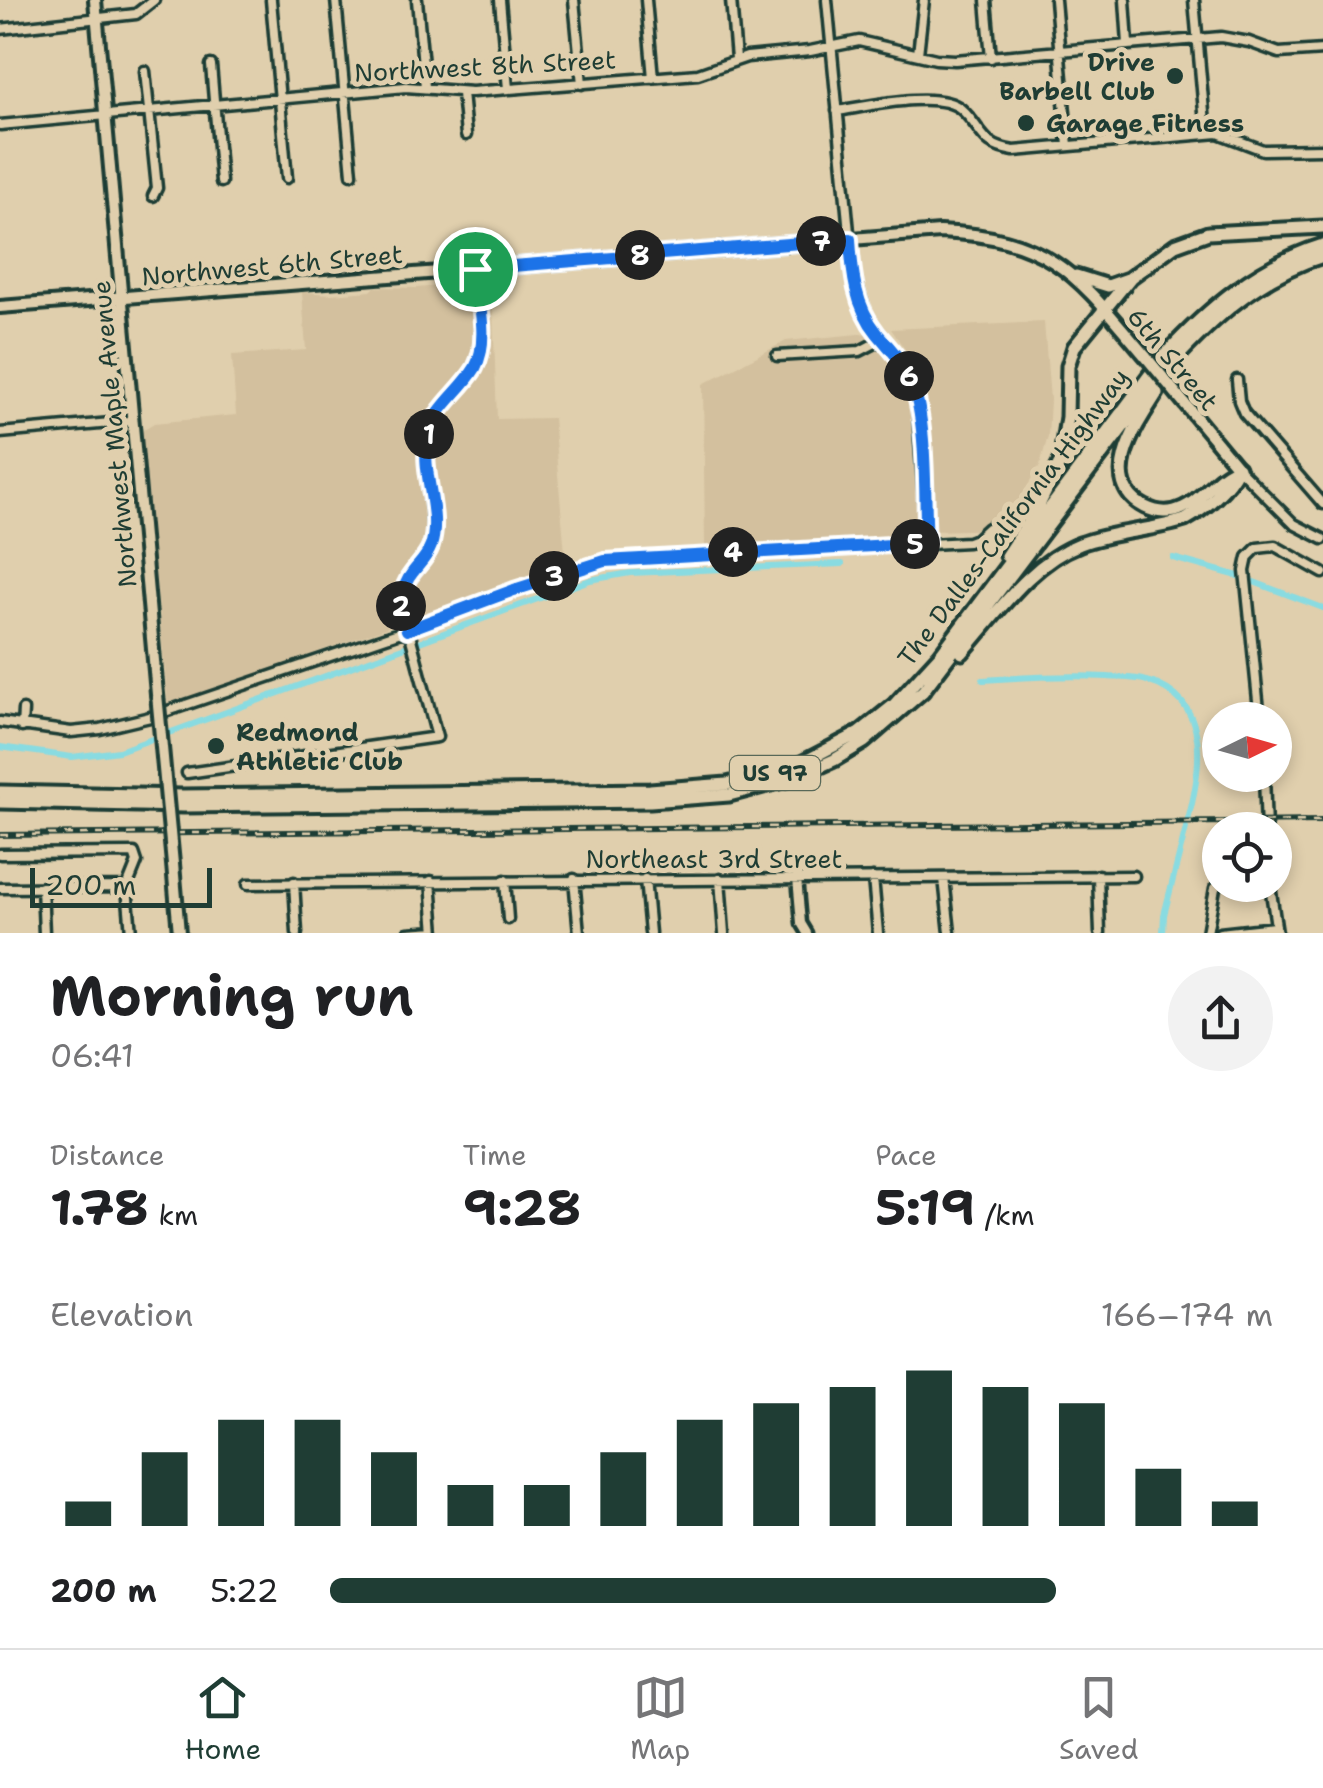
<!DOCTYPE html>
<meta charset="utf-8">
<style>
body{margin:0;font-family:"Shantell Sans",sans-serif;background:#f2f2f2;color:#202124;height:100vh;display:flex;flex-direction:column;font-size:38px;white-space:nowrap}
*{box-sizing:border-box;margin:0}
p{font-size:32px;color:#757577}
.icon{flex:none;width:55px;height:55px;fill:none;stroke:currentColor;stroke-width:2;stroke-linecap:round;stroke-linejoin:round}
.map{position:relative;height:933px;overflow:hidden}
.drawer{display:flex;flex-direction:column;background:#fff;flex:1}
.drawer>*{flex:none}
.needle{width:65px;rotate:85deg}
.tools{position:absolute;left:1202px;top:702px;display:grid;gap:20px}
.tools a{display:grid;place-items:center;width:90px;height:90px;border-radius:50%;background:#fff;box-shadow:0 5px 15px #0003;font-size:50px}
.scale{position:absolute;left:30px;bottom:25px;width:182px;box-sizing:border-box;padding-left:10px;border:5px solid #1f3d34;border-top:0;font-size:28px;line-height:35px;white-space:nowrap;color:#1f3d34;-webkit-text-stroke:8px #e0cfad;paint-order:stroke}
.pin{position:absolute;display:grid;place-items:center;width:85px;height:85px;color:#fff;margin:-42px;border:5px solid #fff;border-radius:50%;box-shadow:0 2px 10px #0007}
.km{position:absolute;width:50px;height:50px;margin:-25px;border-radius:50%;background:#222;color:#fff;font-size:28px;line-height:50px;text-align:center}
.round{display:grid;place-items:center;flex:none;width:105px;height:105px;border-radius:52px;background:#f2f2f2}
.overview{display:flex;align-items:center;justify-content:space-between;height:170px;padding:0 50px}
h1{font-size:55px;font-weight:700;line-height:75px}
.figures{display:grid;grid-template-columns:repeat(3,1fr);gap:15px;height:170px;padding:10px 50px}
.figures div{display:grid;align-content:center}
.figures b{font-size:50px;font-weight:700}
.figures small{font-size:28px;font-weight:400}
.figures p{font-size:28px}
.chart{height:280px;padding:20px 50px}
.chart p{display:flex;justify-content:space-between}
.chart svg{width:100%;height:180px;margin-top:10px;stroke:#1f3d34;stroke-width:6}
ul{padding:0 50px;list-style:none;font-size:32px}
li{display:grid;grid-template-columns:160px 120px 1fr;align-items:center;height:75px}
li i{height:25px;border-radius:12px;background:#1f3d34}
.menu{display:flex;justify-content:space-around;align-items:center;height:140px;border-top:2px solid #e0e0e0;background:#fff;font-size:28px;color:#757577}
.menu a{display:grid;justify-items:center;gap:5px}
.menu .on{color:#1f3d34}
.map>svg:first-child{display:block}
.built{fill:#d3c09e}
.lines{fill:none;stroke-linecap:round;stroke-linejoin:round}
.canal{stroke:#89dbe1;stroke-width:6}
.minor-casing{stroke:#1f3d34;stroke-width:15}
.major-casing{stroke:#1f3d34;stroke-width:18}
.highway-casing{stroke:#1f3d34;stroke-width:19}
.minor{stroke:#e0cfad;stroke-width:8}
.major{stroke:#e0cfad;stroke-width:10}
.highway{stroke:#e0cfad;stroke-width:11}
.rail-casing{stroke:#1f3d34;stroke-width:6}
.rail{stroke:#e0cfad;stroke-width:2.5;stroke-dasharray:8;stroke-linecap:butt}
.major-bridge-casing{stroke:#1f3d34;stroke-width:18;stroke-linecap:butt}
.major-bridge{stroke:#e0cfad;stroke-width:10}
.route-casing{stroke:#fff;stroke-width:20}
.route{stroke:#1a73e8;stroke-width:12}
.poi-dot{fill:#1f3d34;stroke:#e0cfad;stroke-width:4}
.labels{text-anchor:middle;stroke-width:10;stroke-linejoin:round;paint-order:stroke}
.shield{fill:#e0cfad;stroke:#596958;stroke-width:2.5}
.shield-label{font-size:22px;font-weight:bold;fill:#1f3d34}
.poi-label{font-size:25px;font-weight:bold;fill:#1f3d34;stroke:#e0cfad;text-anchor:start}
.street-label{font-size:25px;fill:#1f3d34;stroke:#e0cfad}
</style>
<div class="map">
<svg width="1323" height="933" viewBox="0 0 1323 933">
<rect width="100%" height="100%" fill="#e0cfad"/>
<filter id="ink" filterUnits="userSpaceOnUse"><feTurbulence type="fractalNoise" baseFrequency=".01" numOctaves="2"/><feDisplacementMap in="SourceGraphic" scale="20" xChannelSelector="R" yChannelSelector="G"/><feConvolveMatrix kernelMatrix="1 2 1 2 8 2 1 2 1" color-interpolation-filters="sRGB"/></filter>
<g filter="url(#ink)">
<!-- built -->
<path class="built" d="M492 282 497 419 553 418 566 564 168 705 142 433 144 429 154 423 236 415 232 355 306 350 302 292 331 294 371 291 375 287 416 288Z
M1044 322 1050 400 1048 436 1040 465 1002 529 933 531 928 413 919 370 891 329Z
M869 333 890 357 908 391 913 413 920 526 916 535 705 547 703 384 786 341Z"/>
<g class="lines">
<!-- canal -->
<path class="canal" d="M1173 558 1238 576 1323 608
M983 680C1025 677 1066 675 1108 677 1120 678 1135 677 1147 681 1213 700 1201 770 1188 820
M0 747 72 757 119 751 590 580 630 573 842 564
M1163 933 1164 915 1186 828"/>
<!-- minor casing -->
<g class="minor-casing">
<path id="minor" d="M271 0 287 178
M336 0 352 174
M417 0 425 87
M500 0 508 89
M574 0 582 84
M646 0 653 78
M731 0 736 59
M827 0 853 274 868 321 901 361 917 398 927 543
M986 0 991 58
M1055 0 1068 146
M1125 0 1128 44
M1194 0 1206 134
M0 29 136 14 154 0
M918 54 924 0
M211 65 221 182
M145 71 157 188 153 196
M462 93 466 135
M837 111C865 107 938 89 961 109 983 128 979 146 1014 151L1218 133 1263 150 1323 149
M0 125 406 87 472 92 698 74 747 57 810 51 859 41 936 59 955 60 1221 37 1249 42 1279 53 1323 50
M777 356 860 351 883 339
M1237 380 1239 401 1244 413 1323 504
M0 433 133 421
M1238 468 1294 524 1323 539
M1260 720 1245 571 1248 557 1257 548 1275 546 1323 573
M0 722 71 732 100 729 150 717 407 630 514 590 605 561 968 542 976 539 988 528
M22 727 23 710
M187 773 437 737 401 601C405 576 425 565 432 542 436 509 422 474 427 441 433 406 465 393 477 362 488 335 478 298 475 269
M1264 775 1266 830
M0 854 134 853 137 862 127 887 131 933
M1098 875 1100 933
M797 878 801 923 807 933
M873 878 878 933
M944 878 950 933
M574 879 579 933
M645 879 650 933
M720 879 724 933
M505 880 508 919
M431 881 435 933
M294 882 297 933
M248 884 1134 876
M1270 885 1277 933
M42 887 44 933
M0 888 127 887
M408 933 435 931
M1207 933 1215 888 1220 883
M1220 933 1274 927"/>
</g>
<!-- major casing -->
<g class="major-casing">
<path id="major" d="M95 0 157 694
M0 307 940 232C1053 237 1078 277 1146 357
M1170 386 1238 468
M173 864 179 933"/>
</g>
<!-- highway casing -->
<g class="highway-casing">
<path id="highway" d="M1076 276 1108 286 1128 279
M1157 393C1138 423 1096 482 1145 507 1157 513 1171 514 1183 508 1204 499 1216 475 1238 468
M1006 556 1037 509 1060 463 1067 417 1068 366 1074 347 1131 277 1175 245 1208 233 1323 227
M962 653C996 615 1030 563 1080 544 1114 531 1151 531 1185 520 1205 509 1229 488 1238 468
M0 792 183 796 650 790 727 784 792 768 859 733 894 705 940 655 1163 357C1208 308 1258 265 1323 245
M0 802 184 806 650 801 729 795 794 778 834 760 864 742 923 691 1170 365C1213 318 1260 275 1323 256"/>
</g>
<!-- minor -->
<use href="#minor" class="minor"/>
<!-- major -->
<use href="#major" class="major"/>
<!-- highway -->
<use href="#highway" class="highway"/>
<!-- rail casing -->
<g class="rail-casing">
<path id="rail" d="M0 835 1323 821"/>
</g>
<!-- rail -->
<use href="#rail" class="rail"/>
<!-- major-bridge casing -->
<g class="major-bridge-casing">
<path id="major-bridge" d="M1146 357 1170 386
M157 694 173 864"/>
</g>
<!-- major-bridge -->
<use href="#major-bridge" class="major-bridge"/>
</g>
</g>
<g class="lines" filter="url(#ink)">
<!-- route casing -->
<g class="route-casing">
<path id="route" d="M850 239C852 273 855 306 877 333 891 350 905 363 912 383 928 425 924 497 927 543L605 561 514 590 407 630C402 608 398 590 413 572 420 563 427 557 431 546 442 512 420 473 428 438 434 407 459 394 475 368 490 341 478 298 475 269Z"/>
</g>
<!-- route -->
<use href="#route" class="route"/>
</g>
<!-- markers -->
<g class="poi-dot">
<circle cx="1175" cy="76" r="10"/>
<circle cx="1026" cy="123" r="10"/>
<circle cx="216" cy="746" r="10"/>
</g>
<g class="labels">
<!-- shield labels -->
<rect class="shield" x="730" y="756" width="90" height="34" rx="8"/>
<g class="shield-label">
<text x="775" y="781">US 97</text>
</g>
<!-- poi labels -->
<g class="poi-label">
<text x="1155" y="71" text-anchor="end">Drive<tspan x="1155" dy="29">Barbell Club</tspan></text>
<text x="1046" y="132">Garage Fitness</text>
<text x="236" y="741">Redmond<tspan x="236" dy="29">Athletic Club</tspan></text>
</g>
<!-- street labels -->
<g class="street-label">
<text transform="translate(485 66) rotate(-3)" y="9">Northwest 8th Street</text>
<text transform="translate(272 265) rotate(-5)" y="9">Northwest 6th Street</text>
<text transform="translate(1173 359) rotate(50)" y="9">6th Street</text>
<text transform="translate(114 434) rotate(-95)" y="9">Northwest Maple Avenue</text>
<text transform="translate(1013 517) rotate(-53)" y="9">The Dalles-California Highway</text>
<text x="714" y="868">Northeast 3rd Street</text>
</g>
</g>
</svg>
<div class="tools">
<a><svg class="needle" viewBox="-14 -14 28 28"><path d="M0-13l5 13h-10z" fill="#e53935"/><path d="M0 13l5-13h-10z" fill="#757577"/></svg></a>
<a><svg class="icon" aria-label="locate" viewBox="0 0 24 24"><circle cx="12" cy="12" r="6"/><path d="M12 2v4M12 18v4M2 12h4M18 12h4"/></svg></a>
</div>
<div class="scale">200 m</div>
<div class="pin" style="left:475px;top:269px;background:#1e9e55"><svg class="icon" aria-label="arrive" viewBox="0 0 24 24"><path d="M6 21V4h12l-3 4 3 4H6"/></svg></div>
<b class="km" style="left:429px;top:434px">1</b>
<b class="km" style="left:401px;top:606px">2</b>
<b class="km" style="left:554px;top:576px">3</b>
<b class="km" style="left:733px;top:552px">4</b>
<b class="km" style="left:915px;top:544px">5</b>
<b class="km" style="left:909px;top:376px">6</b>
<b class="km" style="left:821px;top:241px">7</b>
<b class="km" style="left:640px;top:255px">8</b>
</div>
<section class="drawer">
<div class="overview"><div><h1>Morning run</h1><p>06:41</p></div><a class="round"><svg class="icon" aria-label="share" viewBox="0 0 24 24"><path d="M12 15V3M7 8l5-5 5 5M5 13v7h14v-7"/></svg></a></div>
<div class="figures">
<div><p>Distance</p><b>1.78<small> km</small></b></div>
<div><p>Time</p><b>9:28</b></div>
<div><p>Pace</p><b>5:19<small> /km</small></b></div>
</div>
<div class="chart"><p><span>Elevation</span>166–174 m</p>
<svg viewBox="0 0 160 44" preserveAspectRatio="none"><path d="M5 44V38M15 44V26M25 44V18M35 44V18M45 44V26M55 44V34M65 44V34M75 44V26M85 44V18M95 44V14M105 44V10M115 44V6M125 44V10M135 44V14M145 44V30M155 44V38"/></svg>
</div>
<ul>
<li><b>200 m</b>5:22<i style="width:77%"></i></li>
</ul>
</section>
<nav class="menu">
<a class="on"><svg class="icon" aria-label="home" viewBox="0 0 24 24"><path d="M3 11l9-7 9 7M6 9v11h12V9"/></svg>Home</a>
<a><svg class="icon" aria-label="map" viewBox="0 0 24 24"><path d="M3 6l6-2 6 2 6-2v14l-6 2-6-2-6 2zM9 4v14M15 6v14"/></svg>Map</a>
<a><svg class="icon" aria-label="saved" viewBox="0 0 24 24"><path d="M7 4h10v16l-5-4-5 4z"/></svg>Saved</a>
</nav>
